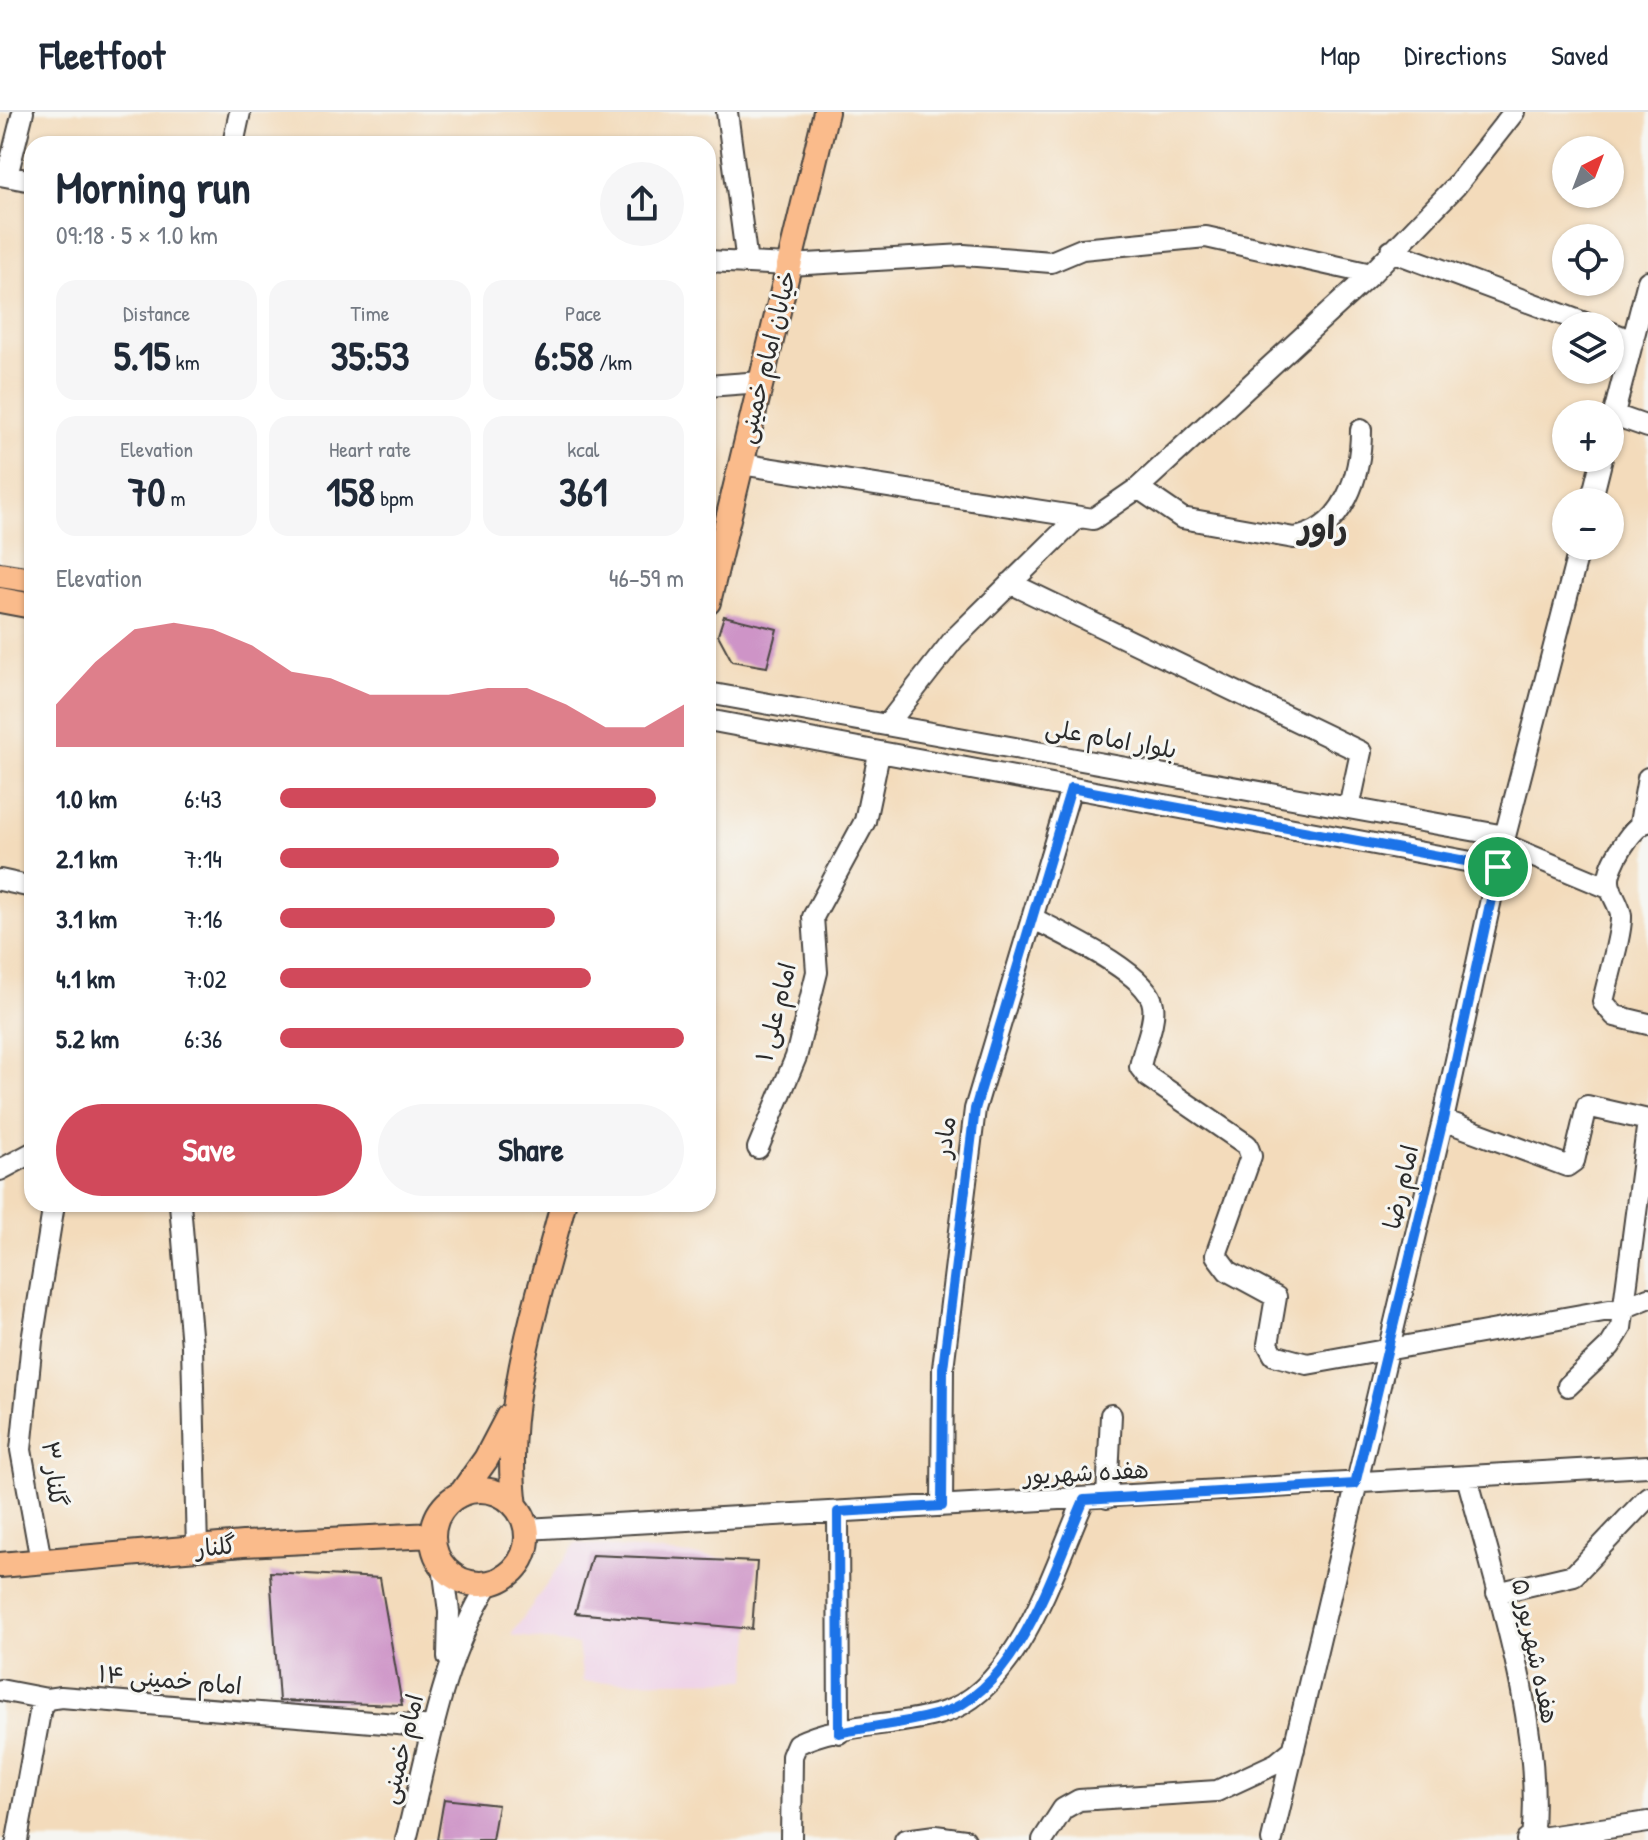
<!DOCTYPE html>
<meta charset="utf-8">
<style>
body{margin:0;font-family:"Patrick Hand","Playpen Sans Arabic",sans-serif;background:#f6f6f7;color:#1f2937;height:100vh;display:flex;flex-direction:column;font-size:30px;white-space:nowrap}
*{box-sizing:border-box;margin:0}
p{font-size:26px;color:#747a83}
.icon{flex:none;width:44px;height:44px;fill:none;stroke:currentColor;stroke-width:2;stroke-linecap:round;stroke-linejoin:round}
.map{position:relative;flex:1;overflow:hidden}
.side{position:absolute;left:24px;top:24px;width:692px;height:1076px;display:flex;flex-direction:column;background:#fff;border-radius:24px;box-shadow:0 2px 6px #0004}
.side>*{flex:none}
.needle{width:52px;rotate:42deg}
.tools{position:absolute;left:1552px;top:24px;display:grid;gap:16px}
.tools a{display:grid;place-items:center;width:72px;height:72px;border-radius:50%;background:#fff;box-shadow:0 2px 6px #0004;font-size:40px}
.pin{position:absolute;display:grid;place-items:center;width:68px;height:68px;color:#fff;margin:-34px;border:4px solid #fff;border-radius:50%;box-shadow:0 2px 8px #0007}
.round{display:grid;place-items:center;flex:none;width:84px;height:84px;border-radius:42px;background:#f6f6f7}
.headline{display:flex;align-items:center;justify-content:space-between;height:136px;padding:0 32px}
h1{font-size:44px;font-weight:700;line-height:60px}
.stats{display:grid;grid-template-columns:repeat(3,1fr);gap:12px;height:136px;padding:8px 32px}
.stats div{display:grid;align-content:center;border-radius:20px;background:#f6f6f7;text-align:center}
.stats b{font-size:40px;font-weight:700}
.stats small{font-size:22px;font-weight:400}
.stats p{font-size:22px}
.chart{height:224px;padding:16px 32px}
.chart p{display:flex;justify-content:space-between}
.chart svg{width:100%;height:144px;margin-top:8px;fill:#d1495b;opacity:.7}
.action{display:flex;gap:16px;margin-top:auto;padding:16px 32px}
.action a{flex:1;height:92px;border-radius:48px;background:#d1495b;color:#fff;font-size:32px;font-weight:700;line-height:92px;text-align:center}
.action a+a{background:#f6f6f7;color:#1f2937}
ul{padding:0 32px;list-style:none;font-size:26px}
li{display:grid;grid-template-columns:128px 96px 1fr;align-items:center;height:60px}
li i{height:20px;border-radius:10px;background:#d1495b}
header{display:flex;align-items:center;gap:48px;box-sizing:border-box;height:112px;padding:0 40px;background:#fff;border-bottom:2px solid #e0e1e3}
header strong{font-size:38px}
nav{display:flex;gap:44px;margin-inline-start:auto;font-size:28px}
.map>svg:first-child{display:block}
.built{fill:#eed0e7}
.building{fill:#ce94c7}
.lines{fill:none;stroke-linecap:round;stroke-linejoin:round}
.minor-casing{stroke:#494541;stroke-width:24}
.major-casing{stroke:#494541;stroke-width:28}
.minor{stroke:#fff;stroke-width:20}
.major{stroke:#fabb8b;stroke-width:24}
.route-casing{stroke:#fff;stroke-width:16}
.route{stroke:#1a73e8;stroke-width:10}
.labels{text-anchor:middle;stroke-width:6;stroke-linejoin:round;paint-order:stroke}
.street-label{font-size:24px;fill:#2b2b2b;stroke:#f6f6f2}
.district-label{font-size:32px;font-weight:bold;fill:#2b2b2b;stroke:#f6f6f2}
</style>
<header>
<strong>Fleetfoot</strong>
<nav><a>Map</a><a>Directions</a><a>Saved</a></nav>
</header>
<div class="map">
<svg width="1648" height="1728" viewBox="0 0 1648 1728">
<rect width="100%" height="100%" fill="#f6f6f2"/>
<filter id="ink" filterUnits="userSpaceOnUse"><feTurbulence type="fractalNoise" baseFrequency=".0125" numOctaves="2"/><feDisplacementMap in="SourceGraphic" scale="16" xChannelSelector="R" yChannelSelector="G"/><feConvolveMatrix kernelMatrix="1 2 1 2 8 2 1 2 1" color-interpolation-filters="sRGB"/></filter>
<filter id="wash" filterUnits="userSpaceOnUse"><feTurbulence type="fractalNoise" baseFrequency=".006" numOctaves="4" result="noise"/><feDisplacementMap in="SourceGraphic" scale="32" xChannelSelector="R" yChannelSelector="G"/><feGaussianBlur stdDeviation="1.8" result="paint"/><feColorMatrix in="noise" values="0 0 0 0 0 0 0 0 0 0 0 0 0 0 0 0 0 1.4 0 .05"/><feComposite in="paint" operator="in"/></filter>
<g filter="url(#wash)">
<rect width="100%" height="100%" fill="#f3dbbb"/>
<!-- built -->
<path class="built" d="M576 1431 757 1450 747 1568 583 1570 578 1533 511 1523Z"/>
<g id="blocks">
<!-- building -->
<path class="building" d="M724 504 777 517 767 555 732 549 718 523Z
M592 1443 757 1450 752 1517 575 1501Z
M270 1460 380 1466 402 1593 279 1589Z
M444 1687 498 1693 492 1728H437Z"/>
</g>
</g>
<g filter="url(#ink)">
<use href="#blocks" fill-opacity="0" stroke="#494541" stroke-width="2"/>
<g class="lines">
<!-- minor casing -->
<g class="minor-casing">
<path id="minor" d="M727 0 747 151
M233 32 240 0
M0 63 32 69
M7 64 23 0
M1391 139 1593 214
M708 149 789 153 964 143 1051 150 1082 137 1206 125 1371 162
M1610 220 1633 229
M708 274 761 270
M1614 303 1648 315
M1610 317 1648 169
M741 352 1093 407 1138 376 1371 162 1455 75 1514 0
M1138 376 1182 406 1294 426C1345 418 1361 362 1361 318
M1591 390 1602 346
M1010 471 1361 640 1349 696
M708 581 1505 724
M708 608 1498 755
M887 613 954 527 1078 405
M1648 710C1633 711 1608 754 1609 769 1609 781 1620 792 1621 804 1622 821 1607 870 1603 890L1615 904 1648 912
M1640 711 1648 666
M1503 732 1611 777
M0 768 32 775
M1032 806C1059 820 1149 861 1153 893 1156 911 1143 936 1140 955L1148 965 1247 1033 1251 1044 1216 1143 1228 1159 1276 1185 1268 1232 1274 1243 1307 1252 1626 1195 1648 1186
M1443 1008 1567 1054 1574 1049 1587 994 1648 1008
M758 1036 796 945 817 860 813 805 865 709 879 642
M0 1058 32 1041
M180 1092 192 1234 197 1438
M1568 1274 1610 1234 1621 1216 1648 1009
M1467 1365C1496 1474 1544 1615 1532 1728
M1107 1386 1111 1303
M942 1394 943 1256 975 997 1071 676
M838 1400 839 1621
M526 1417 1648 1354
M41 1449 21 1338 32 1229 54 1092
M443 1454 449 1500 448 1545
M1497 1481 1574 1463 1648 1385
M0 1578 47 1587
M17 1728 41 1595 47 1587 61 1585 434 1615
M406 1728C428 1641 441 1549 489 1472
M791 1728 792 1644 797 1632C840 1610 896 1615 942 1601 1019 1578 1054 1454 1084 1388
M905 1728 935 1724 965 1728
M1043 1728 1063 1697 1079 1688 1217 1679 1277 1651 1294 1637
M1272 1728 1443 1008 1503 732 1580 434
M1527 1728 1648 1710"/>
</g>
<!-- major casing -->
<g class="major-casing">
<path id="major" d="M0 463 32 468
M0 488 32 494
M708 490 826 0
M433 1425a47 47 0 1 1 94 0a47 47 0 1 1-94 0Z
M461 1382 486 1347 508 1305
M515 1394C501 1291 538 1191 563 1092
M0 1453 243 1432 433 1423"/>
</g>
<!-- minor -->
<use href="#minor" class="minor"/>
<!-- major -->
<use href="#major" class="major"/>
</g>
</g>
<g class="lines" filter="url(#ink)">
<!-- route casing -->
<g class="route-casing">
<path id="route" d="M1071 676 1498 755 1443 1008 1355 1372 1084 1388C1054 1455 1019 1577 942 1601 909 1611 872 1614 839 1621L838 1400 942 1394 943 1256 975 997Z"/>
</g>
<!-- route -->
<use href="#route" class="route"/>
</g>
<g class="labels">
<!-- street labels -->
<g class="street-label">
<text transform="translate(767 245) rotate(-76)" y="8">خیابان امام خمینی</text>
<text transform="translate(1111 627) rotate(10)" y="8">بلوار امام علی</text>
<text transform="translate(776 900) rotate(-76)" y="8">امام علی ۱</text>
<text transform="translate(945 1025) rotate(-83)" y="8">مادر</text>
<text transform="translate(1401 1075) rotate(-77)" y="8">امام رضا</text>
<text transform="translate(1086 1361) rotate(-3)" y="8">هفده شهریور</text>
<text transform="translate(54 1362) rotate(83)" y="8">گلنار ۳</text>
<text transform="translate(216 1435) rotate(-6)" y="8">گلنار</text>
<text transform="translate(1535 1539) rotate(78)" y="8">هفده شهریور ۵</text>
<text transform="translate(170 1568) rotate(5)" y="8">امام خمینی ۱۴</text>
<text transform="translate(402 1637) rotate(-76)" y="8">امام خمینی</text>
</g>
<!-- district labels -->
<g class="district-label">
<text x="1323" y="427">راور</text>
</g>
</g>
</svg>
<div class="tools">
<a><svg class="needle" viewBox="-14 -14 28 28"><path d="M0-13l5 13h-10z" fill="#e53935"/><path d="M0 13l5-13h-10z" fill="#747a83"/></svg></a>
<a><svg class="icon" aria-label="locate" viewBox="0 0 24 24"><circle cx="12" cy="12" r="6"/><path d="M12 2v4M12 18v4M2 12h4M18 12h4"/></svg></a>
<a><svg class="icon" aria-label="layers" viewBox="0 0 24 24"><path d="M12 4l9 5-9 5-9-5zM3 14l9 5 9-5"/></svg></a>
<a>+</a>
<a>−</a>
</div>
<div class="pin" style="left:1498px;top:755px;background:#1e9e55"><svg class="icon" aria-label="arrive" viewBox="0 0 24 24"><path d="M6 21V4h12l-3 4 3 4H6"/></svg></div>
<section class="side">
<div class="headline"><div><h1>Morning run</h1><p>09:18 · 5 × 1.0 km</p></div><a class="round"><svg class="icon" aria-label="share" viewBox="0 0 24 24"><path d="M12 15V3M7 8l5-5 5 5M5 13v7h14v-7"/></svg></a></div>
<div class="stats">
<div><p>Distance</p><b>5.15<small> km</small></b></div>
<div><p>Time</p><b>35:53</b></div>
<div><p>Pace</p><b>6:58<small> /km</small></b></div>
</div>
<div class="stats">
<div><p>Elevation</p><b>70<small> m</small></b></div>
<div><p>Heart rate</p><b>158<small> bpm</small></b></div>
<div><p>kcal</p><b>361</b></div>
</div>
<div class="chart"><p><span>Elevation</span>46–59 m</p>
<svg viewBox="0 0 160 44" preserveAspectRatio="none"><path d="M0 44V31L10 18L20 8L30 6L40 8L50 13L60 21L70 23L80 28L90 28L100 28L110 26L120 26L130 31L140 38L150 38L160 31V44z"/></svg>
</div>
<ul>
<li><b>1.0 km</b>6:43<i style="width:93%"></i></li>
<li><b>2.1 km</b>7:14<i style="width:69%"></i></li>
<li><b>3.1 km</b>7:16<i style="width:68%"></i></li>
<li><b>4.1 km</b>7:02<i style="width:77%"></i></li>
<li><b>5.2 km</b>6:36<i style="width:100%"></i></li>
</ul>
<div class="action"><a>Save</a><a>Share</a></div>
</section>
</div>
